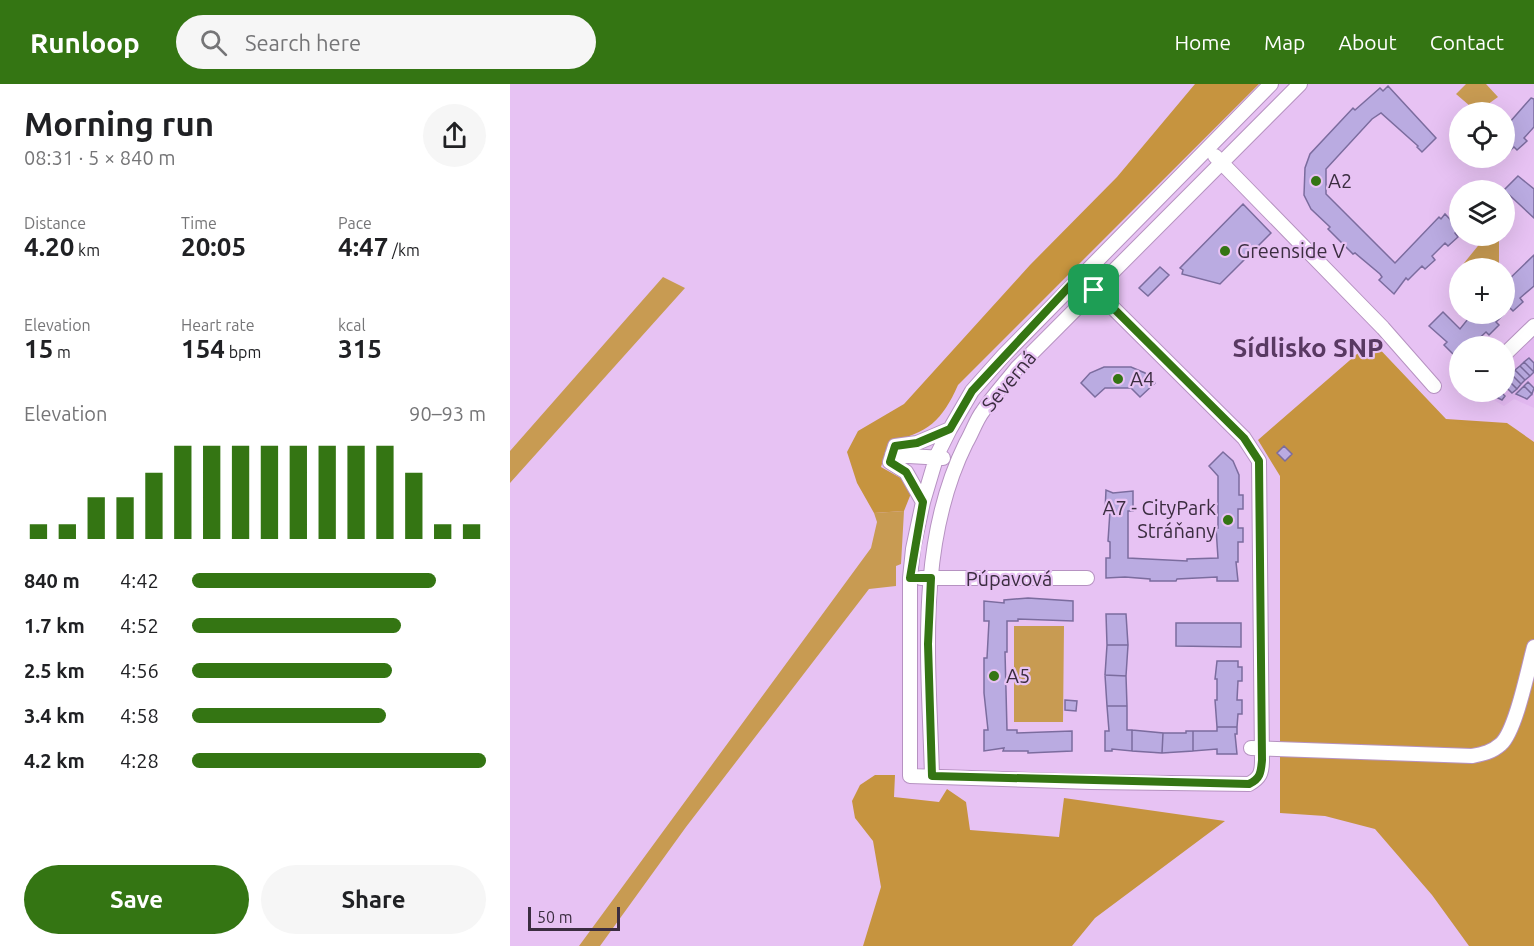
<!DOCTYPE html>
<meta charset="utf-8">
<style>
body{margin:0;font-family:Ubuntu,sans-serif;background:#f6f6f6;color:#202124;height:100vh;display:flex;flex-direction:column;font-size:22px;white-space:nowrap}
*{box-sizing:border-box;margin:0}
p{font-size:20px;color:#757577}
.icon{flex:none;width:33px;height:33px;fill:none;stroke:currentColor;stroke-width:2;stroke-linecap:round;stroke-linejoin:round}
.map{position:relative;flex:1;overflow:hidden}
.panel{display:flex;flex-direction:column;background:#fff;width:510px}
.panel>*{flex:none}
.controls{position:absolute;left:939px;top:18px;display:grid;gap:12px}
.controls a{display:grid;place-items:center;width:66px;height:66px;border-radius:50%;background:#fff;box-shadow:0 6px 24px #0002;font-size:30px}
.scale{position:absolute;left:18px;bottom:15px;width:92px;box-sizing:border-box;padding-left:6px;border:3px solid #3b2d40;border-top:0;font-size:16px;line-height:21px;white-space:nowrap;color:#3b2d40;-webkit-text-stroke:4px #e7c2f3;paint-order:stroke}
.pin{position:absolute;display:grid;place-items:center;width:51px;height:51px;color:#fff;margin:-26px;border-radius:12px;box-shadow:0 3px 9px #0006}
.round{display:grid;place-items:center;flex:none;width:63px;height:63px;border-radius:32px;background:#f6f6f6}
.head{display:flex;align-items:center;justify-content:space-between;height:102px;padding:0 24px}
h1{font-size:33px;font-weight:700;line-height:45px}
.figures{display:grid;grid-template-columns:repeat(3,1fr);gap:9px;height:102px;padding:6px 24px}
.figures div{display:grid;align-content:center}
.figures b{font-size:26px;font-weight:700}
.figures small{font-size:16px;font-weight:400}
.figures p{font-size:16px}
.chart{height:168px;padding:12px 24px}
.chart p{display:flex;justify-content:space-between}
.chart svg{width:100%;height:108px;margin-top:6px;stroke:#347513;stroke-width:6}
.action{display:flex;gap:12px;margin-top:auto;padding:12px 24px}
.action a{flex:1;height:69px;border-radius:36px;background:#347513;color:#fff;font-size:24px;font-weight:700;line-height:69px;text-align:center}
.action a+a{background:#f6f6f6;color:#202124}
ul{padding:0 24px;list-style:none;font-size:20px}
li{display:grid;grid-template-columns:96px 72px 1fr;align-items:center;height:45px}
li i{height:15px;border-radius:8px;background:#347513}
header{display:flex;align-items:center;gap:36px;box-sizing:border-box;height:84px;padding:0 30px;background:#347513;color:#fff}
header strong{font-size:28px}
nav{display:flex;gap:33px;margin-inline-start:auto;font-size:21px}
.search{width:420px;height:54px;background:#f6f6f6;display:flex;align-items:center;gap:15px;box-sizing:border-box;padding:0 21px;border-radius:33px;color:#757577;font-size:22px}
main{display:flex;flex:1;min-height:0}
.map>svg:first-child{display:block}
.built{fill:#e2b8f0}
.green{fill:#c89b52}
.forest{fill:#c6943f}
.building{fill:#baabe1;stroke:#7b6c9e;stroke-width:1.5}
.lines{fill:none;stroke-linecap:round;stroke-linejoin:round}
.minor-casing{stroke:#b692c1;stroke-width:16}
.minor{stroke:#fff;stroke-width:14}
.route-casing{stroke:#fff;stroke-width:12}
.route{stroke:#347513;stroke-width:8}
.poi-dot{fill:#347513;stroke:#e7c2f3;stroke-width:2}
.labels{text-anchor:middle;stroke-width:4.5;stroke-linejoin:round;paint-order:stroke}
.poi-label{font-size:20px;fill:#3b2d40;stroke:#e7c2f3;text-anchor:start}
.street-label{font-size:20px;fill:#3b2d40;stroke:#e7c2f3}
.district-label{font-size:26px;font-weight:bold;fill:#593962;stroke:#e7c2f3}
</style>
<header>
<strong>Runloop</strong>
<div class="search"><svg class="icon" aria-label="search" viewBox="0 0 24 24"><circle cx="10" cy="10" r="6"/><path d="M15 15l6 6"/></svg>Search here</div>
<nav><a>Home</a><a>Map</a><a>About</a><a>Contact</a></nav>
</header>
<main>
<section class="panel">
<div class="head"><div><h1>Morning run</h1><p>08:31 · 5 × 840 m</p></div><a class="round"><svg class="icon" aria-label="share" viewBox="0 0 24 24"><path d="M12 15V3M7 8l5-5 5 5M5 13v7h14v-7"/></svg></a></div>
<div class="figures">
<div><p>Distance</p><b>4.20<small> km</small></b></div>
<div><p>Time</p><b>20:05</b></div>
<div><p>Pace</p><b>4:47<small> /km</small></b></div>
</div>
<div class="figures">
<div><p>Elevation</p><b>15<small> m</small></b></div>
<div><p>Heart rate</p><b>154<small> bpm</small></b></div>
<div><p>kcal</p><b>315</b></div>
</div>
<div class="chart"><p><span>Elevation</span>90–93 m</p>
<svg viewBox="0 0 160 44" preserveAspectRatio="none"><path d="M5 44V38M15 44V38M25 44V27M35 44V27M45 44V17M55 44V6M65 44V6M75 44V6M85 44V6M95 44V6M105 44V6M115 44V6M125 44V6M135 44V17M145 44V38M155 44V38"/></svg>
</div>
<ul>
<li><b>840 m</b>4:42<i style="width:83%"></i></li>
<li><b>1.7 km</b>4:52<i style="width:71%"></i></li>
<li><b>2.5 km</b>4:56<i style="width:68%"></i></li>
<li><b>3.4 km</b>4:58<i style="width:66%"></i></li>
<li><b>4.2 km</b>4:28<i style="width:100%"></i></li>
</ul>
<div class="action"><a>Save</a><a>Share</a></div>
</section>
<div class="map">
<svg width="1024" height="862" viewBox="0 0 1024 862">
<rect width="100%" height="100%" fill="#e7c2f3"/>
<!-- built -->
<path class="built" d="M1024 252V324L1004 315 994 322 975 311 972 308H994L995 281Z"/>
<!-- green -->
<path class="green" d="M956 0H976L988 13 967 28 946 10Z
M976 152H989V184H950Z
M153 193 175 204 0 399V367Z
M394 427 391 480 386 482V502L359 505 176 743 90 862H69L361 464 367 438 364 429Z
M504 542H554L553 638H504Z"/>
<!-- forest -->
<path class="forest" d="M685 0H749L448 301C432 337 418 349 379 358L371 383 396 397 402 407 394 427 364 429 347 399 337 368 348 347 394 320 520 181 607 93Z
M862 257 936 335 997 339 1024 358V862H959L922 811 865 745 815 732 770 729V392L748 356Z
M365 691H385L384 713 429 718 437 705 456 718 460 746 549 753 554 714 715 737 585 834 562 862H353L371 803 363 757 345 734 342 717 350 701Z"/>
<!-- building -->
<path class="building" d="M878 2 926 54 912 68 907 63 908 62 871 29 862 35 816 85V110L885 179 929 133 931 135 935 130 949 145 945 149 948 153 938 162 935 159 922 172 925 176 915 185 912 182 898 196 896 194 884 210 869 196 872 193 870 190 845 169 843 170 818 145 820 143 801 125 794 111 795 84 800 70 843 24 845 26 870 4 873 7Z
M1021 14 1024 15V43L1014 54 1017 57 1007 66 1004 63 994 72V40L999 39Z
M1008 92 1024 105V134L994 106Z
M733 120 761 149 710 200 672 190 673 186 670 184Z
M1024 171V202L1010 214 1013 218 1003 227 1000 224 994 229V200Z
M650 183 659 191 638 212 629 204Z
M933 228 950 245 962 230H994L986 238 989 241 979 251 976 248 962 261 950 262 948 275 934 261 937 258 919 242Z
M1019 274 1024 279V288L1014 278Z
M1014 278 1024 288 1020 292 1010 282Z
M1010 282 1020 292 1015 296 1005 286Z
M594 283H621L635 289 645 299 630 313 621 304H595L585 313 571 299 580 289Z
M1005 286 1015 296 1011 300 1001 290Z
M1001 290 1011 300 1007 305 997 295Z
M997 295 1007 305 1002 309 994 301Z
M1018 298 1024 304 1022 310 1014 302Z
M1014 302 1022 310 1017 315 1006 310Z
M983 308H991L995 312 992 316 980 310Z
M774 362 782 370 775 377 767 369Z
M713 368 723 377 729 391V411H733V425H728V444H733V458H728V478H726L728 497H707V493L667 495 666 497H640V495L615 493 596 494V474H600V458L598 457 600 427H595L596 406 603 409 623 407V427H618V474L677 477V475L708 474 706 444H708V392L699 382Z
M518 514 563 517V537L508 535V537H497V568H495L497 646H507V649L562 647V667L518 669V667H493L494 664 474 667V646H478L474 609V574H477L479 537H474V517L494 519V516Z
M596 530H616L618 561H597Z
M666 539H731V563L666 562Z
M597 561H618L616 592 595 591Z
M707 577H728V583H732V597H728L727 616H732V630H728L727 643H707L705 616H707V595H705Z
M595 591 616 592 617 622H597Z
M555 616 567 617 566 627 555 626Z
M597 622H617V646H622V667L602 665V667H595V647H599Z
M707 643H727V650H725L727 670H707V665L683 667V647H707Z
M622 646 653 649 652 669 622 667Z
M676 647H683V667L652 669 653 649H676Z"/>
<g class="lines">
<!-- minor casing -->
<g class="minor-casing">
<path id="minor" d="M705 72 873 244 924 302
M570 191 734 354 749 377 752 676C752 689 750 694 739 700L581 698 400 692V494L403 465 413 418 427 371 440 345 462 307 494 271 761 0
M994 271 1024 242
M382 371 433 374
M413 418 396 388 380 378 385 362 407 359 440 345
M411 494H577
M741 664 962 672C973 670 982 668 991 660 1006 646 1018 585 1024 563
M422 692C419 581 405 462 456 359 462 349 466 336 473 327 483 312 496 298 507 284L790 0"/>
</g>
<!-- minor -->
<use href="#minor" class="minor"/>
</g>
<g class="lines">
<!-- route casing -->
<g class="route-casing">
<path id="route" d="M570 191 734 354 749 377 752 676C751 689 750 695 739 700L422 692 418 560 421 494H400L413 418 396 388 380 378 385 362 407 359 440 345 462 307Z"/>
</g>
<!-- route -->
<use href="#route" class="route"/>
</g>
<!-- markers -->
<g class="poi-dot">
<circle cx="806" cy="97" r="6"/>
<circle cx="715" cy="167" r="6"/>
<circle cx="608" cy="295" r="6"/>
<circle cx="718" cy="436" r="6"/>
<circle cx="484" cy="592" r="6"/>
</g>
<g class="labels">
<!-- poi labels -->
<g class="poi-label">
<text x="818" y="104">A2</text>
<text x="727" y="174">Greenside V</text>
<text x="620" y="302">A4</text>
<text x="706" y="431" text-anchor="end">A7 - CityPark<tspan x="706" dy="23">Stráňany</tspan></text>
<text x="496" y="599">A5</text>
</g>
<!-- street labels -->
<g class="street-label">
<text transform="translate(499 297) rotate(-50)" y="7">Severná</text>
<text x="499" y="502">Púpavová</text>
</g>
<!-- district labels -->
<g class="district-label">
<text x="798" y="273">Sídlisko SNP</text>
</g>
</g>
</svg>
<div class="controls">
<a><svg class="icon" aria-label="locate" viewBox="0 0 24 24"><circle cx="12" cy="12" r="6"/><path d="M12 2v4M12 18v4M2 12h4M18 12h4"/></svg></a>
<a><svg class="icon" aria-label="layers" viewBox="0 0 24 24"><path d="M12 4l9 5-9 5-9-5zM3 14l9 5 9-5"/></svg></a>
<a>+</a>
<a>−</a>
</div>
<div class="scale">50 m</div>
<div class="pin" style="left:584px;top:206px;background:#1e9e55"><svg class="icon" aria-label="arrive" viewBox="0 0 24 24"><path d="M6 21V4h12l-3 4 3 4H6"/></svg></div>
</div>
</main>
